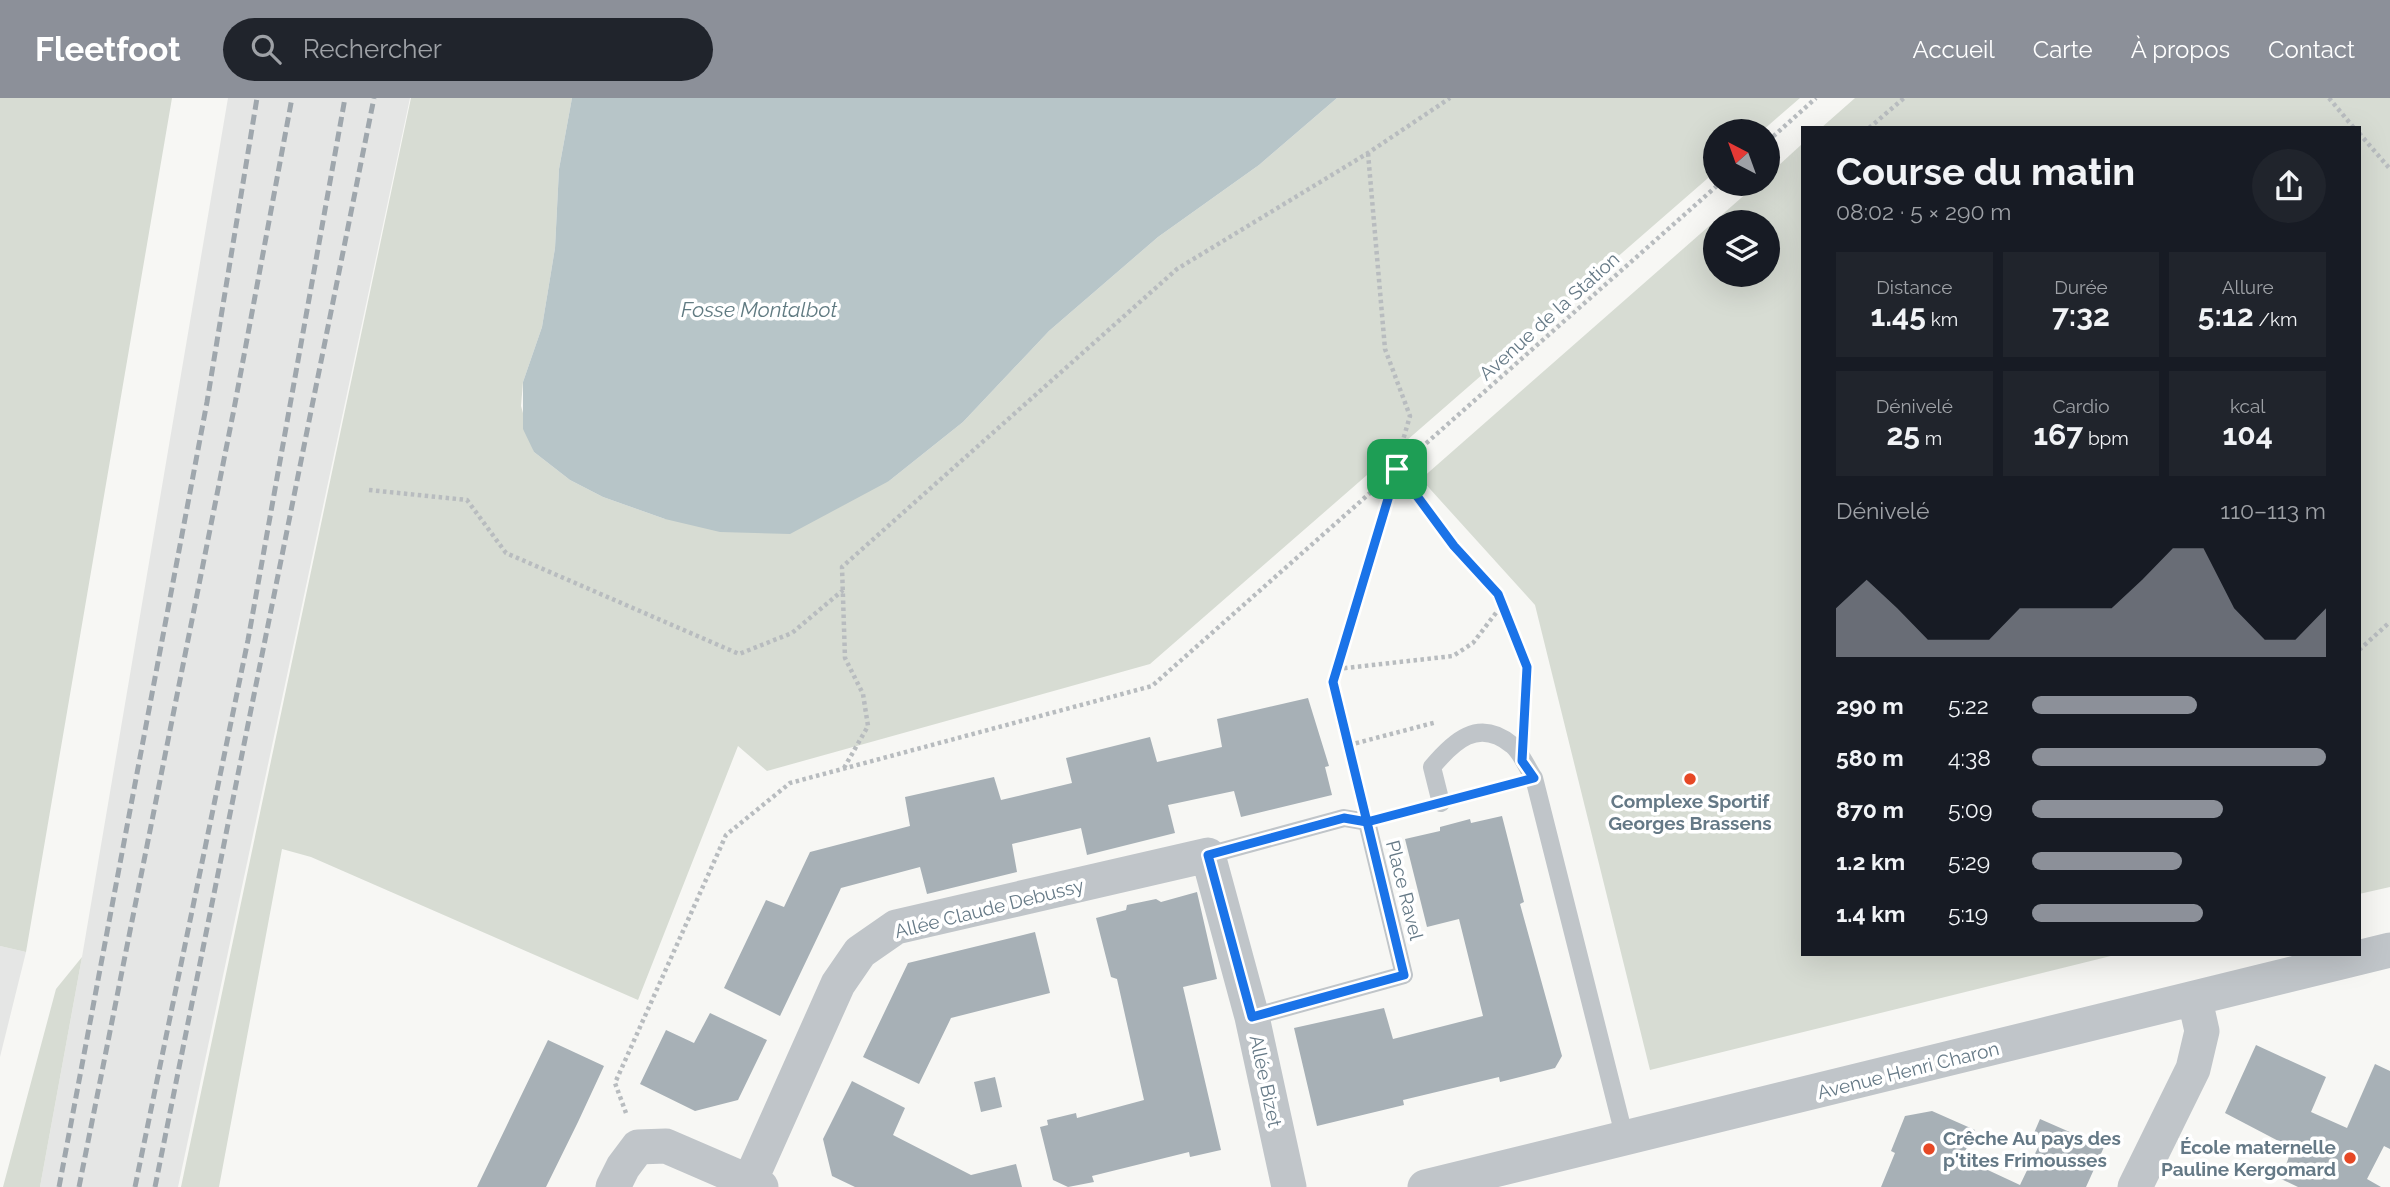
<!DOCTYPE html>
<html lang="fr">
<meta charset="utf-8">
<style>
body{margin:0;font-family:Raleway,sans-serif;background:#20242c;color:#f1f3f6;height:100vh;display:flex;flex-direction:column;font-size:26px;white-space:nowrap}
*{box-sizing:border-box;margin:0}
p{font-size:23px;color:#9ea1a6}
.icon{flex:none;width:38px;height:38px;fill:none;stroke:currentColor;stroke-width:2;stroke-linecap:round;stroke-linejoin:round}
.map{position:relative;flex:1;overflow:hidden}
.sheet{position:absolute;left:1801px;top:28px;width:560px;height:830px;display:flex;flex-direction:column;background:#171b24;border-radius:0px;box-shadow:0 7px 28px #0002}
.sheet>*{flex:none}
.needle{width:46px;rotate:319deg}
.fabs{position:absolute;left:1703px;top:21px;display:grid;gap:14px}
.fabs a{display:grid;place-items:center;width:77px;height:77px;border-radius:50%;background:#171b24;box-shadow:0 7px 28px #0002;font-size:35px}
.pin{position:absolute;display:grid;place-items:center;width:60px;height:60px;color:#fff;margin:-30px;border-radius:14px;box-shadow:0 4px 10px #0006}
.round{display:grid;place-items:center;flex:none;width:74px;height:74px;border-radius:37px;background:#20242c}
.headline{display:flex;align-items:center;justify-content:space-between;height:119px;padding:0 35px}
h1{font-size:38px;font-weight:700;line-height:52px}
.metrics{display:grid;grid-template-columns:repeat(3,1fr);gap:10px;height:119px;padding:7px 35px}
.metrics div{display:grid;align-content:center;border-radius:0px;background:#20242c;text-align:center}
.metrics b{font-size:30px;font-weight:700}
.metrics small{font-size:19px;font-weight:400}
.metrics p{font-size:19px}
.chart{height:196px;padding:14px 35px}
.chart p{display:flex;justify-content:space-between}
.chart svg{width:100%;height:126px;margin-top:7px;fill:#8c9099;opacity:.7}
ul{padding:0 35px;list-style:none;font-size:23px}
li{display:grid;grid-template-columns:112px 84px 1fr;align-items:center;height:52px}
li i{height:18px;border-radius:9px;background:#8c9099}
header{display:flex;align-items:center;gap:42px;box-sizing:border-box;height:98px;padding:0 35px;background:#8c9099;color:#fff}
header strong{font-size:33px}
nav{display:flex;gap:38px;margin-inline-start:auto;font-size:24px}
.search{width:490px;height:63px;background:#20242c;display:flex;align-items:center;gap:18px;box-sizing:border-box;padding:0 24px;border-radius:38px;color:#9ea1a6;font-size:26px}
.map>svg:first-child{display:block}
.built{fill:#e5e6e5}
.green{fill:#d7dcd3;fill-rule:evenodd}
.water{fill:#b7c5c8}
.building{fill:#a7b0b6}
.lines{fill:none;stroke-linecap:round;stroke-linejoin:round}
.path{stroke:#b8bcbf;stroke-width:4.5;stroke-dasharray:3.5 3.5;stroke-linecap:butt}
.lane{stroke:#c0c5c9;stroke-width:18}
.street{stroke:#c0c5c9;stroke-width:35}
.rail{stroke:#9fa7ad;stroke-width:5;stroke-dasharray:10 5;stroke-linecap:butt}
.route-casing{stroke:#fff;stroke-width:14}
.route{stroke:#1a73e8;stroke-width:9}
.poi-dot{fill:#e64825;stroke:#fff;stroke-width:2.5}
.labels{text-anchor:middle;stroke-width:7;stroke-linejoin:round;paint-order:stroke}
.street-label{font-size:19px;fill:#657986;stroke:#fff}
.poi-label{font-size:19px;font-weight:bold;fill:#657986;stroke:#fff}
.water-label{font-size:21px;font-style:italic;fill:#617b82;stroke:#fff}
</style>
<header>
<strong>Fleetfoot</strong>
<div class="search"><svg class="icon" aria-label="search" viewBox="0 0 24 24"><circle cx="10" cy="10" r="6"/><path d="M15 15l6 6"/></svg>Rechercher</div>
<nav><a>Accueil</a><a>Carte</a><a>À propos</a><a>Contact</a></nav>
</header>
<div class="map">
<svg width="2390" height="1089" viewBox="0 0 2390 1089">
<rect width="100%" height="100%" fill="#f7f7f4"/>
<!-- built -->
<path class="built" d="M228 0H410L178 1089H40L82 859Z
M0 848 26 854 0 959Z"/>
<!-- green -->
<path class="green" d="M0 0H172L26 854 0 848Z
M411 0H572L559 71 555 150 542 229 523 284 521 308 534 354 570 382 603 399 665 421 889 383 963 324 1049 233 1158 139 1259 67 1337 0H1800L1762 33H1715V74L1150 566 767 673 738 648 638 902 311 759 282 751 219 1089H181Z
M1855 0H2390V789L2359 796V30H1821Z
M1802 46V856H2119L1650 972 1535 507 1421 381 1757 86H1768V77ZM1768 124V177H1715V124Z
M82 859 40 1089H3L56 891Z"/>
<!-- water -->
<path class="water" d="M572 0H1337L1259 67 1158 139 1049 233 963 324 889 383 790 436 720 434 665 421 603 399 570 382 534 354 523 331V284L542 229 555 150 559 71Z"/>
<!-- building -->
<path class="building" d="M1308 600 1329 668 1325 669 1332 697 1241 719 1234 693 1168 707 1175 735 1087 757 1081 730 1012 746 1017 774 927 796 920 769 841 790 780 918 724 890 766 802 784 809 810 754 910 728 905 699 994 679 1001 702 1072 685 1066 660 1150 639 1157 664 1222 649 1217 621Z
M1502 718 1524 804 1520 806 1562 958 1555 970 1500 984 1499 979 1403 1002 1404 1007 1317 1028 1294 930 1384 910 1393 941 1483 918 1459 821 1427 829 1405 741 1440 733V729L1470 721 1471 725Z
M1197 794 1217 881 1183 889 1221 1052 1190 1059 1189 1054 1092 1078 1094 1084 1068 1089 1053 1082 1040 1029 1048 1027 1047 1022 1076 1015 1077 1020 1144 1002 1117 881 1111 879 1096 820 1126 812 1127 807 1156 801 1161 804Z
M1035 834 1050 895 951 920 919 986 863 959 908 865Z
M710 915 767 942 738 1002 695 1013 640 986 666 932 694 945Z
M548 942 604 968 578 1024 546 1089H477Z
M2256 947 2326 979 2311 1014 2347 1030 2375 966 2390 973V1051L2384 1048 2367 1081 2381 1089H2298L2281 1081 2292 1050 2225 1015Z
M995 979 1002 1009 981 1014 974 984Z
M852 983 905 1010 893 1037 971 1077 1016 1066 1022 1089H855L832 1078 823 1041Z
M1932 1013 1975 1032 1962 1060 2020 1087 2043 1039 2034 1035 2040 1021 2104 1049 2086 1089H1881L1895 1055 1891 1053 1905 1018Z"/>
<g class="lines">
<!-- path -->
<path class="path" d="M2329 0 2354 30
M1869 30 1904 0
M2359 35 2390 71
M1768 43 1816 0
M1398 372 1454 448 1498 496 1527 569 1524 623
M369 392 467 402 506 455 739 556 792 535 843 492
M2359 552 2390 524
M1337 571 1453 558 1473 545 1502 507
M1349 647 1437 624
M844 670 868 628 863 596 845 560 842 469 1177 171 1368 55 1450 0
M1362 697 1333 584 1410 318 1385 251 1368 55
M1467 698 1509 686
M1392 717 1414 712
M626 1015 615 985 726 737 790 685 1152 588 1719 86"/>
<!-- lane -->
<path class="lane" d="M1441 705 1432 669C1453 644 1478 619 1512 647 1521 654 1527 670 1534 680L1625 1041
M1208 757 1344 720 1367 724 1404 877 1252 919"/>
<!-- street -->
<path class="street" d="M750 1083 838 886 860 854 896 829 1208 757 1252 919 1289 1089
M613 1089 623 1069 638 1049 666 1048 761 1089
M1425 1089 2390 852
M2135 1089 2193 971 2202 933 2195 902"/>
<!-- rail -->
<path class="rail" d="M59 1089 207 304 257 0
M79 1089 234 311 292 0
M135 1089 248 542 345 0
M155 1089 374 0"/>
</g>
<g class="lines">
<!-- route casing -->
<g class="route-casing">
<path id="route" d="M1397 371 1333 584 1367 724 1344 720 1208 757 1252 919 1404 877 1367 724 1534 680 1522 663 1527 569 1498 496 1454 448 1397 371"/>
</g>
<!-- route -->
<use href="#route" class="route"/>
</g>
<!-- markers -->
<g class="poi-dot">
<circle cx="1690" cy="681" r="7"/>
<circle cx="1929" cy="1051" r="7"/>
<circle cx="2350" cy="1060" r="7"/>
</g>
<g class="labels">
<!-- street labels -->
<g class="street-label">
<text transform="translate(1549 218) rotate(-42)" y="7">Avenue de la Station</text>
<text transform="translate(1405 792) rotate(76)" y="7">Place Ravel</text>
<text transform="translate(989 810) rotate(-14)" y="7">Allée Claude Debussy</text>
<text transform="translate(1908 972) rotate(-14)" y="7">Avenue Henri Charon</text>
<text transform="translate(1266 983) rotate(78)" y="7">Allée Bizet</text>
</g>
<!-- poi labels -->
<g class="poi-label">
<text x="1690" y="710">Complexe Sportif<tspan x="1690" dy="22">Georges Brassens</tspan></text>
<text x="1943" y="1047" text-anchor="start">Crêche Au pays des<tspan x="1943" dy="22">p'tites Frimousses</tspan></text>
<text x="2336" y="1056" text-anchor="end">École maternelle<tspan x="2336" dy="22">Pauline Kergomard</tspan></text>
</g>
<!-- water labels -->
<g class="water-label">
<text x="759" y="219">Fosse Montalbot</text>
</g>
</g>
</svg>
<div class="fabs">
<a><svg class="needle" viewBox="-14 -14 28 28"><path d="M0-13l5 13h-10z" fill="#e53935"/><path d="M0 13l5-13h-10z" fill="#9ea1a6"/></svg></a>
<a><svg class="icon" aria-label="layers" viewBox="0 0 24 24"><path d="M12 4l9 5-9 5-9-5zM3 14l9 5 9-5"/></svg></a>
</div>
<div class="pin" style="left:1397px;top:371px;background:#1e9e55"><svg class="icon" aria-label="arrive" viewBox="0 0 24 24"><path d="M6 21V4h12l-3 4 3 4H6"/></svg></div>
<section class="sheet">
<div class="headline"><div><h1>Course du matin</h1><p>08:02 · 5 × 290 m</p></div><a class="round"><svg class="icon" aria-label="share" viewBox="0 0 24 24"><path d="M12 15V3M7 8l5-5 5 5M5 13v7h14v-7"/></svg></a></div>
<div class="metrics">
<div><p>Distance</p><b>1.45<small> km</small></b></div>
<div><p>Durée</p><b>7:32</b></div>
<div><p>Allure</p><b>5:12<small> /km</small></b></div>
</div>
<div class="metrics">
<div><p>Dénivelé</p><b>25<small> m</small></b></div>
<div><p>Cardio</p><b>167<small> bpm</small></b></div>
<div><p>kcal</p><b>104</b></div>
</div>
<div class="chart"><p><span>Dénivelé</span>110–113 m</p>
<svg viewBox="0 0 160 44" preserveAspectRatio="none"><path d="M0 44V27L10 17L20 27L30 38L40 38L50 38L60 27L70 27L80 27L90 27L100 17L110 6L120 6L130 27L140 38L150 38L160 27V44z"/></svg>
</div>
<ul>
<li><b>290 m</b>5:22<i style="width:56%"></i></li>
<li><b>580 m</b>4:38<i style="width:100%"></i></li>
<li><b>870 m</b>5:09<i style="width:65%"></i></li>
<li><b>1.2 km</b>5:29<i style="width:51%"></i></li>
<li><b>1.4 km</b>5:19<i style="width:58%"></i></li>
</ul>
</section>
</div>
